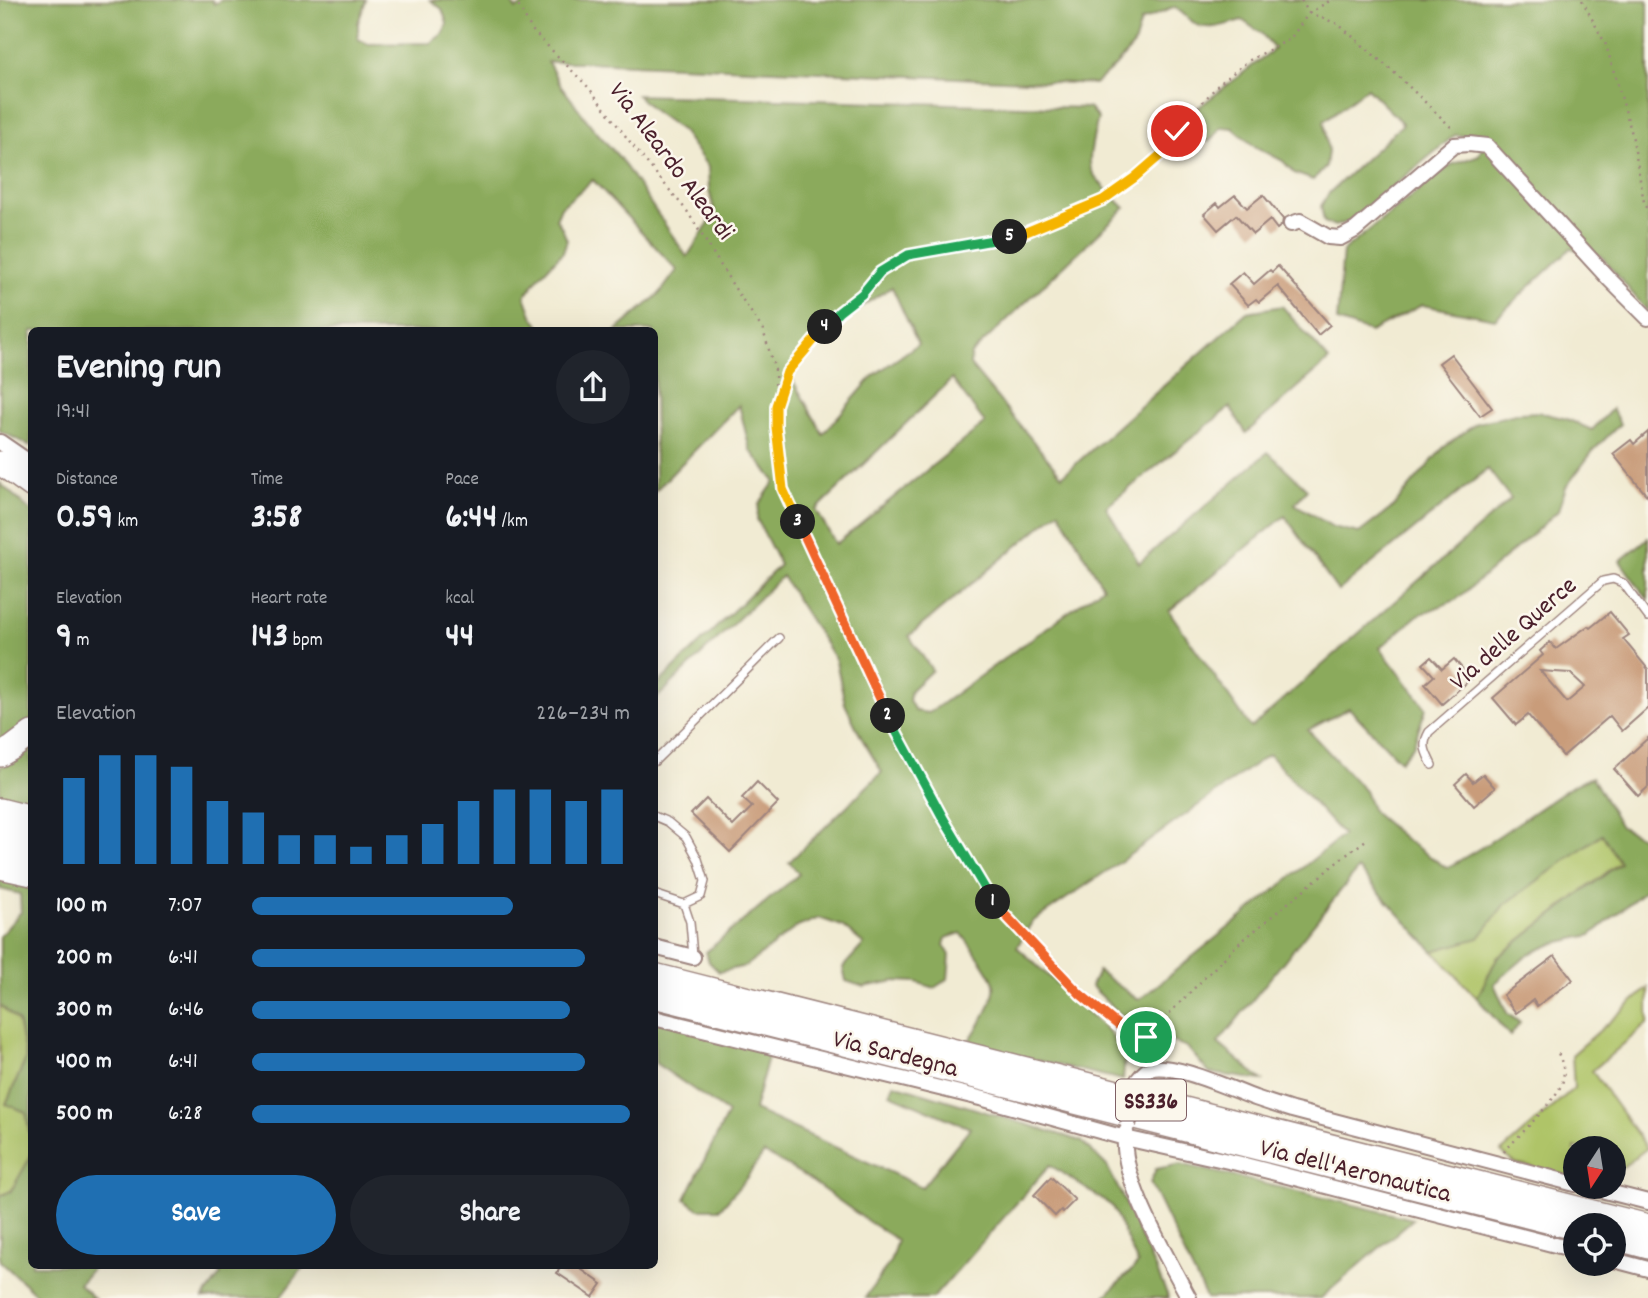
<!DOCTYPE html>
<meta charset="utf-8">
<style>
body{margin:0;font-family:Dekko,sans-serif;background:#20242c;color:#f1f3f6;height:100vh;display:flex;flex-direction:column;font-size:26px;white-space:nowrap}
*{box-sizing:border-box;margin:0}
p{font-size:23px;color:#9ea1a6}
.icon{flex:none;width:38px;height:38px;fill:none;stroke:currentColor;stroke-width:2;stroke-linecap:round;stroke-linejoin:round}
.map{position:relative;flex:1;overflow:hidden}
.details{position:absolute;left:28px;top:327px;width:630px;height:942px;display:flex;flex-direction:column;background:#171b24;border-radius:10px;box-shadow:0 7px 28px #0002}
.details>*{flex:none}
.needle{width:46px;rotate:192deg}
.tools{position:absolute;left:1563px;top:1136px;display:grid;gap:14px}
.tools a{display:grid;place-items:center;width:63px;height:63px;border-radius:50%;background:#171b24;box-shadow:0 7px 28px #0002;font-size:35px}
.pin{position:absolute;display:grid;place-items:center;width:60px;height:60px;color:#fff;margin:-30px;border:4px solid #fff;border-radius:50%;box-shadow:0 2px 7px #0007}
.km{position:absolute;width:35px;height:35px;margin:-18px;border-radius:50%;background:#222;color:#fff;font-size:19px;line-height:35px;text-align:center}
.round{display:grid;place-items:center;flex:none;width:74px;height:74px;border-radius:37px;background:#20242c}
.headline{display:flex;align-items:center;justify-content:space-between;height:119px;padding:0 28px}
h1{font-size:38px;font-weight:700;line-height:52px}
.stats{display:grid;grid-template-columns:repeat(3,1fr);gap:10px;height:119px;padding:7px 28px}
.stats div{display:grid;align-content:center}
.stats b{font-size:35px;font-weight:700}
.stats small{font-size:19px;font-weight:400}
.stats p{font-size:19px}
.chart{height:196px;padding:14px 28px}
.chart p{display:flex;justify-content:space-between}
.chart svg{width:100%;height:126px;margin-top:7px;stroke:#1f6fb2;stroke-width:6}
.cta{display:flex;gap:14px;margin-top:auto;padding:14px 28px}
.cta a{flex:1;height:80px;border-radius:42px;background:#1f6fb2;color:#fff;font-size:28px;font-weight:700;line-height:80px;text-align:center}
.cta a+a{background:#20242c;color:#f1f3f6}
ul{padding:0 28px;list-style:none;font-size:23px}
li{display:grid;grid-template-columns:112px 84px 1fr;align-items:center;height:52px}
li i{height:18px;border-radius:9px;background:#1f6fb2}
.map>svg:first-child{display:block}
.green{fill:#afc468;stroke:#7c724a;stroke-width:2}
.forest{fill:#8baa5c;stroke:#6a6444;stroke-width:2;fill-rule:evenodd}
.building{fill:#c99c7a;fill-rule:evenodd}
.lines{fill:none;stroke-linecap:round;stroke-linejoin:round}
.service-casing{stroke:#9e857f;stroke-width:10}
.minor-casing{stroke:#9e857f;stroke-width:18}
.trunk-casing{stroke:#9e857f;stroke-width:26}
.path{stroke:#9e857f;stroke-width:2.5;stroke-dasharray:2 5;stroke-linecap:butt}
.service{stroke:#fff;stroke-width:7}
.minor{stroke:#fff;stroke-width:14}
.trunk{stroke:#fff;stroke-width:23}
.minor-bridge-casing{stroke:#9e857f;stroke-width:18;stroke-linecap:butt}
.minor-bridge{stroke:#fff;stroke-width:14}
.split-1-casing{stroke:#fff;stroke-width:14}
.split-2-casing{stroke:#fff;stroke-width:14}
.split-3-casing{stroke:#fff;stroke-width:14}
.split-4-casing{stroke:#fff;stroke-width:14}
.split-5-casing{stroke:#fff;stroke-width:14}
.split-6-casing{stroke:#fff;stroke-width:14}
.split-1{stroke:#f0652b;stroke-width:9}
.split-2{stroke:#22a559;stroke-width:9}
.split-3{stroke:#f0652b;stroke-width:9}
.split-4{stroke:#f5b400;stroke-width:9}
.split-5{stroke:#22a559;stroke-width:9}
.split-6{stroke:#f5b400;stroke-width:9}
.labels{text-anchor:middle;stroke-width:5;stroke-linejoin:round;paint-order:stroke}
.shield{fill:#fbf7ec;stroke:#7f6065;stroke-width:2}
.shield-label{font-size:24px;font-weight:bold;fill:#4a1f2b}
.street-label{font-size:26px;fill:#4a1f2b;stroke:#fbf7ec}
</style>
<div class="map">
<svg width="1648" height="1298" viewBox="0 0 1648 1298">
<rect width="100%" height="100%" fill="#fbf7ec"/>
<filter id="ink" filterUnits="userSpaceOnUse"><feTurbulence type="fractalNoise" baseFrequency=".0143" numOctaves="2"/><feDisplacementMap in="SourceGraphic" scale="14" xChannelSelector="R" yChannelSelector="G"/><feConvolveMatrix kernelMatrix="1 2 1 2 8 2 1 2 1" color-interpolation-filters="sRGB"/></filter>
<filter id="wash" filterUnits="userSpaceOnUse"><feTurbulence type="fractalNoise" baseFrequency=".00686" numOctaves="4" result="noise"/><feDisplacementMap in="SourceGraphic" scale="28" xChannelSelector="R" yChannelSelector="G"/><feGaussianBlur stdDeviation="1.57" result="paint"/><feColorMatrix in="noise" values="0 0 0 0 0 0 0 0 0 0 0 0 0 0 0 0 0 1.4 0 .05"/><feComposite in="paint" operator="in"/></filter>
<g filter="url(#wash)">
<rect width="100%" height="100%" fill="#f1ebd3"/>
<!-- green -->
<path class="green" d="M1602 833 1620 862 1497 958 1477 998 1433 951 1479 937 1504 905Z
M1648 988V1023L1592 1071 1647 1148 1614 1174V1148H1575V1178L1516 1164 1501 1152 1574 1088 1572 1055Z
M0 1005 18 1021 26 1059 6 1104 26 1112C29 1127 35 1146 29 1161L11 1191 0 1196Z"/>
<!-- forest -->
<path class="forest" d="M0 0H212L214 4 222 0H366L358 23V39L368 44 430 43 444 33 447 23 442 9 430 0H510L516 9 532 0H1648V312L1601 256 1571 248 1495 319 1422 305 1370 332 1337 321 1343 251 1451 165 1479 155 1485 137 1455 135 1351 221 1335 226 1324 222 1321 206 1329 193 1403 124 1367 88 1324 121 1328 151 1326 166 1313 180 1294 173 1283 161 1254 146 1233 128 1221 127 1209 142 1185 129 1199 107 1274 49 1262 34 1242 20C1228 24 1211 31 1197 25 1193 23 1180 11 1175 7L1141 21 1134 45 1114 67 1095 84 584 62H548L559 83 593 128 619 157 687 257 715 213 709 190 708 167 682 131 654 111 637 95 1089 108 1098 118C1095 130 1087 158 1091 169 1095 181 1116 199 1125 208L971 354 970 365 1062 476 1247 312 1282 306 1329 360 1246 433 1230 407 1106 507 1139 563 1268 452 1307 489 1295 504 1333 527 1359 533 1392 508 1443 448 1477 423 1520 413 1538 412 1567 419 1592 430 1612 409 1620 424 1593 451 1566 487 1558 511 1536 531 1456 600 1418 615 1380 648 1426 708 1413 746 1400 761 1349 708 1308 730 1365 791 1373 812 1406 840 1447 868 1487 844 1574 785 1592 777 1621 827 1648 840V888L1591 935 1555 943 1529 954 1494 984 1507 1013 1520 1023 1510 1036 1477 998 1497 958 1620 863 1602 834 1504 905 1479 938 1433 951 1358 869 1218 1043 1262 1080 1209 1073 1187 1047 1133 1026 1091 986 1098 971 1139 1000 1343 835 1269 754 1120 862 1032 922 1017 947 1110 1033 1125 1057 1123 1080 967 1044C976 1030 997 1001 994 984 992 974 968 942 961 933L946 938 944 945 950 955 948 979 934 988 916 982 895 981 864 987 846 981 843 967 864 944 842 926 819 918 795 928 746 966 719 972 709 962 706 952 799 874 789 862 882 772 862 739 845 704 836 661 782 576 655 700V687L780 565 757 519 759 504 775 481 750 450 739 405 655 491 654 331H616L660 293 677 270 593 180 561 207 556 219 562 228 567 240 563 252 539 277 525 296 532 315 543 331H32L31 446 0 431ZM892 287 918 344 873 376 823 434 791 377 818 334ZM952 379 985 423 836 544 816 510ZM1488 469 1511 499 1251 728 1169 611 1285 516 1338 591ZM1059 511 1103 587 929 713 915 711 909 700 911 690 932 670 909 636Z
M0 483 32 512 31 723 0 746Z
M1648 538V600L1620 561Z
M31 746V805L0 797V767L19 757Z
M0 877 31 886V1144L26 1112 6 1104 26 1059 18 1021 0 1005V936L21 912 20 894 0 889Z
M654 1017 771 1046 754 1110 922 1187 970 1128 890 1094 894 1084 1081 1141 1107 1166 1122 1196 1169 1298H1103L1138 1264 1112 1206 1050 1165 933 1298H865L890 1262 897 1240 869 1222 803 1175 764 1153 745 1180 720 1209H699L685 1199 728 1113 655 1063Z
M31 1156 32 1265H95L79 1284 94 1298H40L0 1261V1196L11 1191Z
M1181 1164 1413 1219 1321 1298H1206L1150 1183 1156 1169Z
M212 1265H305L280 1298H203L221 1274Z"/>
<g id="blocks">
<!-- building -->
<path class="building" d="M1235 195 1247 208 1263 195 1283 219 1282 225 1277 229 1270 220 1253 234 1236 215 1218 230 1204 214 1217 203 1220 207Z
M1278 266 1330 325 1318 335 1278 286 1259 302 1256 299 1248 305 1229 284 1243 272 1254 284 1270 270 1272 272Z
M1451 354 1492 408 1480 416 1439 363Z
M1648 432V497L1613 454 1631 440 1634 444Z
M1610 612 1629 635 1623 639 1648 669V708L1622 731 1610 716 1563 756 1528 715 1516 725 1493 698 1543 655 1540 651 1550 642 1556 649 1588 626 1590 628ZM1540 671 1570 673 1585 687 1567 702Z
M1431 657 1442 669 1454 659 1471 679 1442 704 1425 684 1434 676 1423 664Z
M1648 738V787L1638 796 1614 769Z
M1466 774 1473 782 1483 774 1495 788 1474 806 1455 784Z
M757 782 778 803 730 852 691 814 706 799 733 826 752 807 742 798Z
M1555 956 1573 980 1537 1006 1533 1000 1516 1013 1503 995Z
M1051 1177 1075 1200 1063 1212 1061 1210 1055 1216 1034 1195Z
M562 1265H575L602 1284 593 1297 557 1273Z"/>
</g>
</g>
<g filter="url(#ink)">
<use href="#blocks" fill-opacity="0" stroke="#9e857f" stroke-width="2"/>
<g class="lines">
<!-- service casing -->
<g class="service-casing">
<path id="service" d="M654 762 779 638
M1432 765C1426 752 1421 746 1429 732L1603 581 1613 579 1623 583 1648 617
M654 816 668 822 686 837 698 859 705 881 701 896 684 904 654 894
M684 904 690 922 693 956"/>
</g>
<!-- minor casing -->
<g class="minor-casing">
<path id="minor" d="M1291 224 1300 221 1328 237 1340 238 1355 230 1454 145 1469 144 1487 146 1609 279 1648 318
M0 442 32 464
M654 947 693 957
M654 1018 984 1099 1125 1138 1237 1163 1575 1250
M1138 1080C1141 1076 1145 1070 1150 1069 1170 1061 1233 1090 1255 1098 1267 1102 1279 1106 1292 1110L1575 1184
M1126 1132C1116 1173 1169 1260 1189 1298
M1585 1186 1648 1202
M1614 1260 1648 1269"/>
</g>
<!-- trunk casing -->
<g class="trunk-casing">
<path id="trunk" d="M0 463 32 486
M0 755 12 748 32 733
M0 810 32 818
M0 830 32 838
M0 850 32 858
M0 867 32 874
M654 975 1648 1226
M654 996 1575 1228
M1614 1238 1648 1247"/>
</g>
<!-- path -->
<path class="path" d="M515 0 532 30 589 88 637 151 687 211 734 287 763 330 775 370 776 427 783 489 879 699 943 819 995 904 1080 994 1137 1040 1141 1044 1145 1055
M1582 0 1606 45 1621 96 1632 134 1644 202 1648 213
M1309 13 1338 24 1397 75 1454 130
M1309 13 1331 0
M777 402 787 372 839 312 862 294 880 272 908 255 1019 235 1103 199 1134 179 1164 152 1177 131 1218 85 1248 61 1290 39 1309 13 1301 0
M1141 1044 1146 1037 1236 946 1341 859 1366 840
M1504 1152C1517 1137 1560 1097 1563 1080 1565 1070 1562 1062 1558 1053"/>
<!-- service -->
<use href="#service" class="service"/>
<!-- minor -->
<use href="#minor" class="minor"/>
<!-- trunk -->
<use href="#trunk" class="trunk"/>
<!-- minor-bridge casing -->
<g class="minor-bridge-casing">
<path id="minor-bridge" d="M1128 1125 1138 1080"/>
</g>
<!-- minor-bridge -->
<use href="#minor-bridge" class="minor-bridge"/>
</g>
</g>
<g class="lines" filter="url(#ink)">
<!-- split-1 casing -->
<g class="split-1-casing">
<path id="split-1" d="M993 902 1080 994 1141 1044 1146 1037"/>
</g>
<!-- split-2 casing -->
<g class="split-2-casing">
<path id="split-2" d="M888 716 943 818 993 902"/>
</g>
<!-- split-3 casing -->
<g class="split-3-casing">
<path id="split-3" d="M798 522 888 716"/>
</g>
<!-- split-4 casing -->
<g class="split-4-casing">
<path id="split-4" d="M798 522 783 489 776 427V406L787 372 825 327"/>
</g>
<!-- split-5 casing -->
<g class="split-5-casing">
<path id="split-5" d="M825 327 839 312 862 294 880 272 908 255 1010 237"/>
</g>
<!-- split-6 casing -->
<g class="split-6-casing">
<path id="split-6" d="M1010 237 1019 235 1103 200 1134 178 1164 152 1177 131"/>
</g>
<!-- split-1 -->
<use href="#split-1" class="split-1"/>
<!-- split-2 -->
<use href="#split-2" class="split-2"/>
<!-- split-3 -->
<use href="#split-3" class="split-3"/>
<!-- split-4 -->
<use href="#split-4" class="split-4"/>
<!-- split-5 -->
<use href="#split-5" class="split-5"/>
<!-- split-6 -->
<use href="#split-6" class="split-6"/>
</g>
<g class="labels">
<!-- shield labels -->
<rect class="shield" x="1116" y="1079.5" width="70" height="41" rx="5"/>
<g class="shield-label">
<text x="1151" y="1108">SS336</text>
</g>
<!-- street labels -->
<g class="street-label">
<text transform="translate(673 160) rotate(53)" y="9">Via Aleardo Aleardi</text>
<text transform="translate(1512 632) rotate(-41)" y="9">Via delle Querce</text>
<text transform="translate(896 1052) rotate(14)" y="9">Via Sardegna</text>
<text transform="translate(1356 1169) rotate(14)" y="9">Via dell'Aeronautica</text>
</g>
</g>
</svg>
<div class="tools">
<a><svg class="needle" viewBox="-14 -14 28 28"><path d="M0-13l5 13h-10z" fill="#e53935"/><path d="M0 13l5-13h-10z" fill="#9ea1a6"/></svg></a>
<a><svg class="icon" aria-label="locate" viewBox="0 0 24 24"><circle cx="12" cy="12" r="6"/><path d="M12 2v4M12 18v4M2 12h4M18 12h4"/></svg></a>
</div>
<div class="pin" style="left:1146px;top:1037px;background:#1e9e55"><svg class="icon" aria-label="arrive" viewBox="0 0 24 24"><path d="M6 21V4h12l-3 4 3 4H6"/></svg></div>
<div class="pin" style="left:1177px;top:131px;background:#d93025"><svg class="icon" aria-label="check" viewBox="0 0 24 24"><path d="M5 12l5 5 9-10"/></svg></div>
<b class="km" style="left:993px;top:902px">1</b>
<b class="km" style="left:888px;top:716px">2</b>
<b class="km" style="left:798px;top:522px">3</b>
<b class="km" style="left:825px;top:327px">4</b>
<b class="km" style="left:1010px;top:237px">5</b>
<section class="details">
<div class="headline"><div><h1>Evening run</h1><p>19:41</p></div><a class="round"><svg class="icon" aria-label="share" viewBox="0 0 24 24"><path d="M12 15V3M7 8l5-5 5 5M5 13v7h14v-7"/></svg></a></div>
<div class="stats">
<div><p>Distance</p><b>0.59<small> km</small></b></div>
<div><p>Time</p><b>3:58</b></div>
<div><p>Pace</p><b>6:44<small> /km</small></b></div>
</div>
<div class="stats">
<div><p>Elevation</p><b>9<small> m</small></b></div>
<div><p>Heart rate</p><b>143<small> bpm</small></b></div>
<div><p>kcal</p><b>44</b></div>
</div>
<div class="chart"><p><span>Elevation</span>226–234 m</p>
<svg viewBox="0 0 160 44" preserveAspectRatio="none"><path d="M5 44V14M15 44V6M25 44V6M35 44V10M45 44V22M55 44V26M65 44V34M75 44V34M85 44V38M95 44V34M105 44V30M115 44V22M125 44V18M135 44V18M145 44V22M155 44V18"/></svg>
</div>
<ul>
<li><b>100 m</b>7:07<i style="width:69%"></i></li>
<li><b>200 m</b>6:41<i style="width:88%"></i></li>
<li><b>300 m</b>6:46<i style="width:84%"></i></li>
<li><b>400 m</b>6:41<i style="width:88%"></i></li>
<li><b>500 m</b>6:28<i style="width:100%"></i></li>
</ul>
<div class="cta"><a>Save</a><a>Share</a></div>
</section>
</div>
